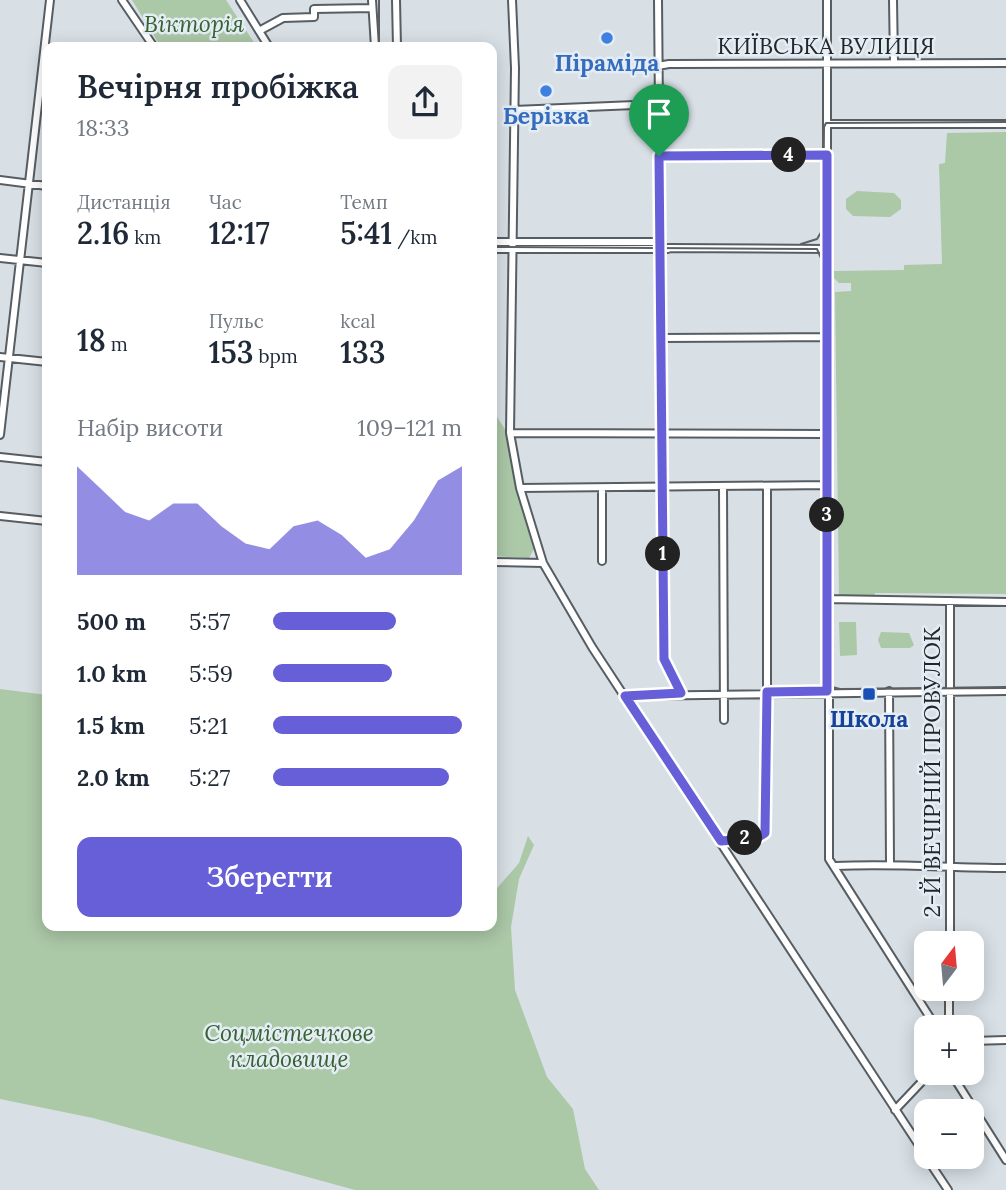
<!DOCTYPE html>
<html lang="uk">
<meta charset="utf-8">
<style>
body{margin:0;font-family:Lora,serif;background:#f2f2f3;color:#1f2937;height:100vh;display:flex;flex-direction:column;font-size:26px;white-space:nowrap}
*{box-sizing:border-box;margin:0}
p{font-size:23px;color:#747a83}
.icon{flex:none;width:38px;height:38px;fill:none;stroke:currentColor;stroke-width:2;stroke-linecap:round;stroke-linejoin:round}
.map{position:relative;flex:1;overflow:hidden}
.side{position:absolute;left:42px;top:42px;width:455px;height:889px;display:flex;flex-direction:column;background:#fff;border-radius:14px;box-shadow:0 4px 18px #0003}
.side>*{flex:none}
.needle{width:46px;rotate:16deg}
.fabs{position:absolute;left:914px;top:931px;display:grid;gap:14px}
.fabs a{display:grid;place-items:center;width:70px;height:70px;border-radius:14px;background:#fff;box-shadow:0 4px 18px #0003;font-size:35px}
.pin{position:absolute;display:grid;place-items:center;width:60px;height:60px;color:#fff;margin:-72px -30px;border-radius:50% 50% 50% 0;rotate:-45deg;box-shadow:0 0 7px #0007}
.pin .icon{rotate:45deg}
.km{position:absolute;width:35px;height:35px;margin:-18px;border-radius:50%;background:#222;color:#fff;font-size:19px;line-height:35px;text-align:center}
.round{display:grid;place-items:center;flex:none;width:74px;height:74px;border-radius:14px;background:#f2f2f3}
.headline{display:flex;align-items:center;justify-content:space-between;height:119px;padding:0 35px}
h1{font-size:32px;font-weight:600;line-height:52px}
.metrics{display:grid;grid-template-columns:repeat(3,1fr);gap:10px;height:119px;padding:7px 35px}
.metrics div{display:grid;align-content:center}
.metrics b{font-size:30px;font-weight:600}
.metrics small{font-size:19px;font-weight:400}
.metrics p{font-size:19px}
.chart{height:196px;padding:14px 35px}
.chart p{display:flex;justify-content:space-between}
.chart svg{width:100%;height:126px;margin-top:7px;fill:#665fd8;opacity:.7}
.cta{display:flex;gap:14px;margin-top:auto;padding:14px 35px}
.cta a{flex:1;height:80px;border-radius:14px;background:#665fd8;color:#fff;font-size:28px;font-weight:600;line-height:80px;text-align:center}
ul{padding:0 35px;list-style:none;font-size:23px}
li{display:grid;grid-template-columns:112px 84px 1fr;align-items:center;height:52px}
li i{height:18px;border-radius:9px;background:#665fd8}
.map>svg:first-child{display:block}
.green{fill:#abc8a7}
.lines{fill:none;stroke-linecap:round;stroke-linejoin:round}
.minor-casing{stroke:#575e63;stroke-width:10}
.minor{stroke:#fff;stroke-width:6}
.tram{stroke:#5c6064;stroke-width:2}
.route-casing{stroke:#fff;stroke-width:14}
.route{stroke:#665fd8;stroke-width:9}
.shop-dot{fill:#3f7fe0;stroke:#e5edf4;stroke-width:2.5}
.transit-dot{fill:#1a4fb4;stroke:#e5edf4;stroke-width:2.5}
.labels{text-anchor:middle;stroke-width:5;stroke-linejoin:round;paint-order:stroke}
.park-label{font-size:23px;font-style:italic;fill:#386233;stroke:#e5edf4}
.street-label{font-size:23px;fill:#24272a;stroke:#e5edf4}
.shop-label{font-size:23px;font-weight:bold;fill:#366cbe;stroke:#e5edf4}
.transit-label{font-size:23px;font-weight:bold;fill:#164399;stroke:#e5edf4}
</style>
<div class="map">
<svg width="1006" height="1190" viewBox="0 0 1006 1190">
<rect width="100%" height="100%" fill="#d8e0e6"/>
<!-- green -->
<path class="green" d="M132 0H226L257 47H161Z
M1006 132V594L875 593 874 598 839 596 835 292 851 291V283H839L834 278V271L904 270V265L942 264 939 164 945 163 947 133Z
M857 191 894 193 901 200V209L890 217 853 216 846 209V199Z
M492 409 508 434 514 472 535 547 529 558 492 556Z
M839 622H856L857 655 840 656Z
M881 632 909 633 914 645 910 648H881L878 640Z
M0 689 47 695V926H492V894L519 863 528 836 534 845 519 879 511 927 515 990 547 1077 573 1109 585 1169 599 1190H355L93 1118 0 1099Z"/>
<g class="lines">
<!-- minor casing -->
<g class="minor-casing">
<path id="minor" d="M122 0 154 47
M240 0 269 47
M372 0 375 47
M396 0 397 47
M512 0 515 68 510 433 520 488 543 563 592 647 926 1156
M658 0 664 659 681 693
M827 0V691
M893 0 894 63
M259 31 283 18 314 17V9L372 8
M646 68 669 64 1006 63
M514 110 659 104
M828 124H1006
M659 156 827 155
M0 180 47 186
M492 242H660
M668 248 827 249
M492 249H668
M0 258 47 263
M661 338 827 337
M0 357 47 362
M510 433 825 434
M0 435 50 0
M0 457 47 462
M723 487 724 720
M520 488 827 485
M602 489V561
M0 516 47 521
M492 562 543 563
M827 599 1006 602
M889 691 890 863
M829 693V859L936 1027
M625 696 1006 691
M721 841 762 837 767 820V487
M836 866C893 863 949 868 1006 868
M950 943V601
M949 1027V989
M971 1041 1006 1040
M951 1073 1006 1160
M895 1110 930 1073
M926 1157 948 1190"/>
</g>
<!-- minor -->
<use href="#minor" class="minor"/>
<!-- tram -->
<path class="tram" d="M379 0V47
M801 244 817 239 823 229 824 127 826 123 1006 122
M492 247 817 249 824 265 822 510 826 678 832 687 840 689 1006 688"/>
</g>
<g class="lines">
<!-- route casing -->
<g class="route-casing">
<path id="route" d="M827 155V691L767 692 765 833 757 838 721 841 625 696 681 693 664 659 659 156Z"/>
</g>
<!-- route -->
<use href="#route" class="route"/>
</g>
<!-- markers -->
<g class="shop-dot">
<circle cx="607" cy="38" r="7"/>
<circle cx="546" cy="91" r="7"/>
</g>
<rect class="transit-dot" x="862" y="687" width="14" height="14" rx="3.5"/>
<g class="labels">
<!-- park labels -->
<g class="park-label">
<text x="194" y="32">Вікторія</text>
<text x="289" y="1041">Соцмістечкове<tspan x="289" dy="26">кладовище</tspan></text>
</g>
<!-- street labels -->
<g class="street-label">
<text x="826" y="54">КИЇВСЬКА ВУЛИЦЯ</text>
<text transform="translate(932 772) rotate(-90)" y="8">2-Й ВЕЧІРНІЙ ПРОВУЛОК</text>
</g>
<!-- shop labels -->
<g class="shop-label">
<text x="607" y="71">Піраміда</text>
<text x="546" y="124">Берізка</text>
</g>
<!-- transit labels -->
<g class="transit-label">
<text x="869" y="727">Школа</text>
</g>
</g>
</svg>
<div class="fabs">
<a><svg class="needle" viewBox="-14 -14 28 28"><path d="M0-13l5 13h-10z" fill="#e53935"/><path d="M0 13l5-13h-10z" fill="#747a83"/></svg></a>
<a>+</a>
<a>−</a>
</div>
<div class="pin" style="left:659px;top:156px;background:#1e9e55"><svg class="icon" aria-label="arrive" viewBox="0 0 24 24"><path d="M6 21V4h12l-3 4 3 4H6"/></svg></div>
<b class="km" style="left:663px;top:554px">1</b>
<b class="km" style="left:745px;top:838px">2</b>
<b class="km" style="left:827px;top:515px">3</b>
<b class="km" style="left:789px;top:155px">4</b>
<section class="side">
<div class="headline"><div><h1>Вечірня пробіжка</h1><p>18:33</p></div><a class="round"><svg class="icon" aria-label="share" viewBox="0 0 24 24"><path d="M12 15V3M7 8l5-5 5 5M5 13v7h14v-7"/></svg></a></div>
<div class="metrics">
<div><p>Дистанція</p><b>2.16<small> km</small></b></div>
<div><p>Час</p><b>12:17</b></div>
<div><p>Темп</p><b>5:41<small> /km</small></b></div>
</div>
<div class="metrics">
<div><b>18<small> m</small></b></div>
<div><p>Пульс</p><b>153<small> bpm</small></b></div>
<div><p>kcal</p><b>133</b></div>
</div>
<div class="chart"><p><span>Набір висоти</span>109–121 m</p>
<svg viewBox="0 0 160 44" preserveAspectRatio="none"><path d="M0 44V6L10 14L20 22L30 25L40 19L50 19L60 27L70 33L80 35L90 27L100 25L110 30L120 38L130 35L140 25L150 11L160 6V44z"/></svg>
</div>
<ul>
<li><b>500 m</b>5:57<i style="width:65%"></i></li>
<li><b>1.0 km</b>5:59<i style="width:63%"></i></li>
<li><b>1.5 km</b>5:21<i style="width:100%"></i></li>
<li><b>2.0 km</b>5:27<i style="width:93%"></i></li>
</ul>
<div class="cta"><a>Зберегти</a></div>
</section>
</div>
